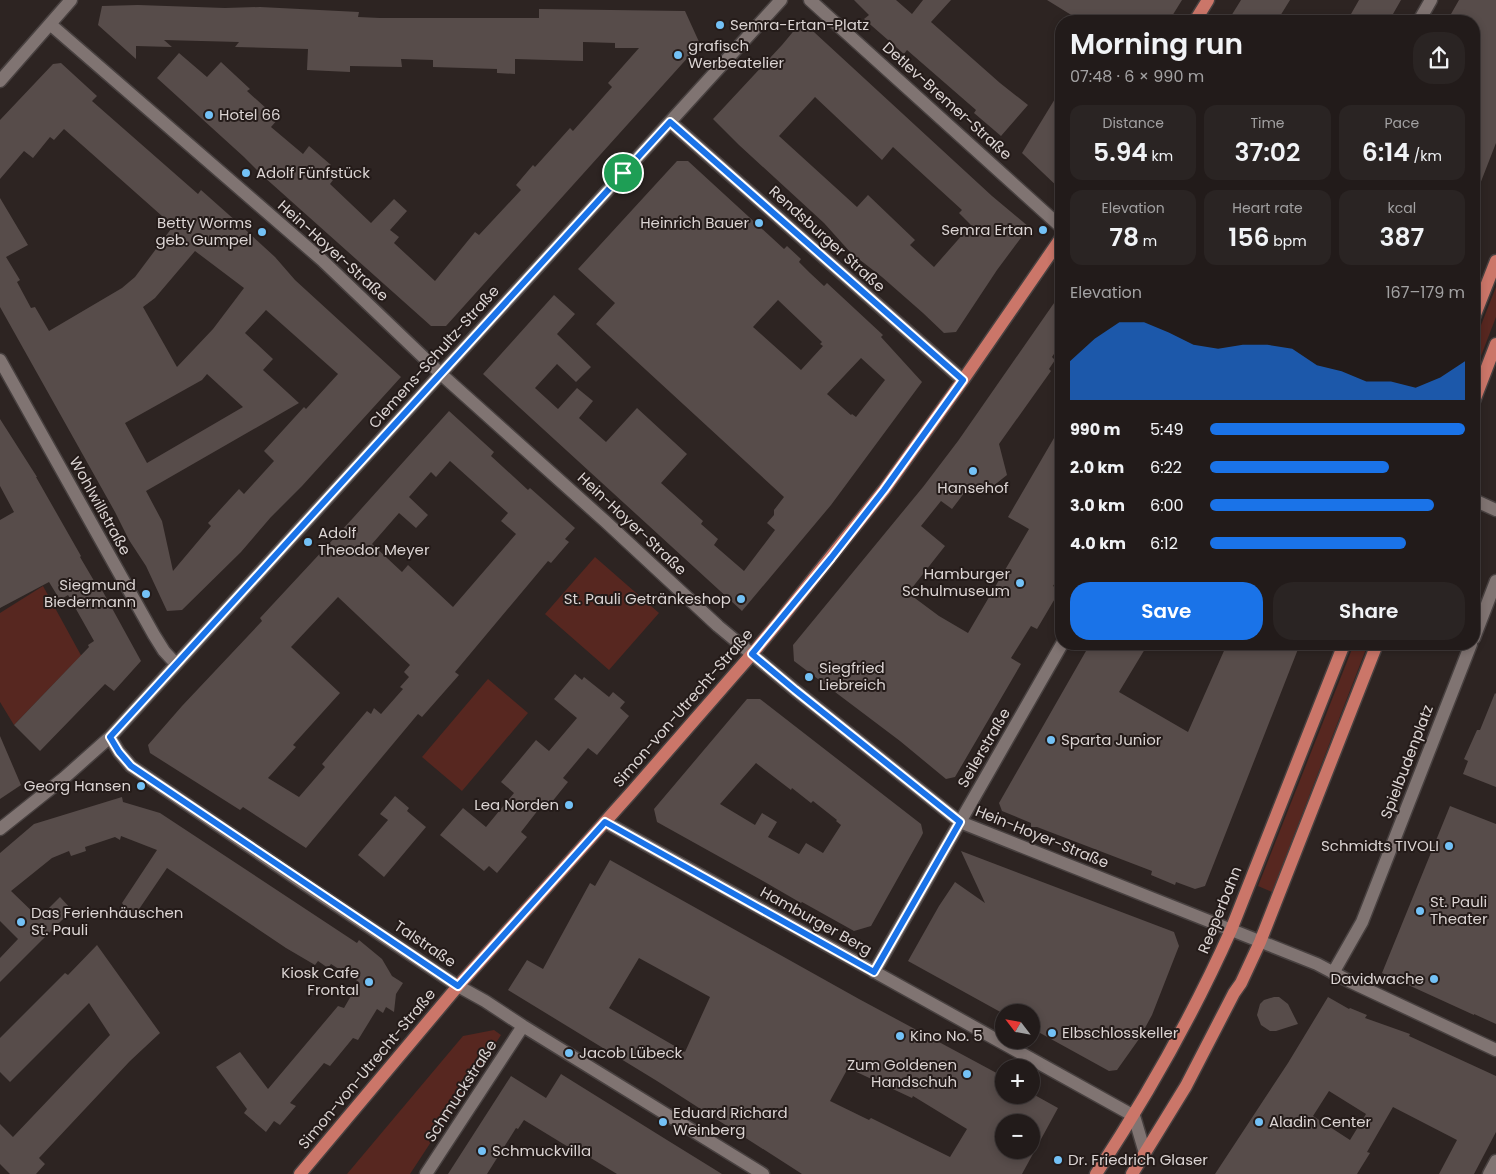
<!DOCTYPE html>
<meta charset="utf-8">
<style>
body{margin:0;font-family:Poppins,sans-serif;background:#2a2423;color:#f1f3f6;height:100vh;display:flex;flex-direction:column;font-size:19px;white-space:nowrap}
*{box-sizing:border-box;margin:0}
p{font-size:16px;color:#a2a1a2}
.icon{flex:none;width:28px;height:28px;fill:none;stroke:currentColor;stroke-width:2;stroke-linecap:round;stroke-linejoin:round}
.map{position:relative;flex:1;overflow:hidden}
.side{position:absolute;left:1055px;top:15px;width:425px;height:635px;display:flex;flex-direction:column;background:#221b1a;border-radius:20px;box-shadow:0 2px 8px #0003,0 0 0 1px #3f3939}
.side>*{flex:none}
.needle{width:32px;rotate:301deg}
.controls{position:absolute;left:995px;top:1004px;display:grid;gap:10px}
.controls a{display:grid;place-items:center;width:45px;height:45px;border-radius:50%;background:#221b1a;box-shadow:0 2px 8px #0003,0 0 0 1px #3f3939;font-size:25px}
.pin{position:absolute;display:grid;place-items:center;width:42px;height:42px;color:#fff;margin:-21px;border:2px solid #fff;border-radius:50%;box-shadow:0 1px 5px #0007}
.round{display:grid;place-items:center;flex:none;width:52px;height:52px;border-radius:20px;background:#2a2423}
.headline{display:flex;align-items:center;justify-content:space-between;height:85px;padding:0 15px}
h1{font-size:28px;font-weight:600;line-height:38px}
.stats{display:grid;grid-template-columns:repeat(3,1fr);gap:8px;height:85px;padding:5px 15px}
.stats div{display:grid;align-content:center;border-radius:12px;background:#2a2423;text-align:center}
.stats b{font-size:25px;font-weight:600}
.stats small{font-size:14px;font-weight:400}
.stats p{font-size:14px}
.chart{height:140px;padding:10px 15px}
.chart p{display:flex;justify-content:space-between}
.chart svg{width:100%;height:90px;margin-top:5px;fill:#1a73e8;opacity:.7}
.cta{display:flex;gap:10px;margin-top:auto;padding:10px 15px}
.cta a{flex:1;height:58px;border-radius:20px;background:#1a73e8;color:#fff;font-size:20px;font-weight:600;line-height:58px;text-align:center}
.cta a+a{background:#2a2423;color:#f1f3f6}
ul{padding:0 15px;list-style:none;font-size:16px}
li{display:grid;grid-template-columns:80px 60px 1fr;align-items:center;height:38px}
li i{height:12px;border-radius:6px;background:#1a73e8}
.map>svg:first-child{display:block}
.green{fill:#572720}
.building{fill:#574c4a;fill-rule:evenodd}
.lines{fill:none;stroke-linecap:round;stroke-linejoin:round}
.minor-casing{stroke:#484140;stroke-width:15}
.major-casing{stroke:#484140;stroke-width:15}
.minor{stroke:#807472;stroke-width:12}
.major{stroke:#cb7669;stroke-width:12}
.route-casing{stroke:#fff;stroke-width:10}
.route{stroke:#1a73e8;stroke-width:6}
.poi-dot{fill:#73c1f6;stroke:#241b19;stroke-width:2}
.labels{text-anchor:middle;stroke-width:4;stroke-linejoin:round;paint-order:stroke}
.poi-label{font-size:15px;fill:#dbd4d3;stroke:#241b19;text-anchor:start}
.street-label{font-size:15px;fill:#dbd4d3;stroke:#241b19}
</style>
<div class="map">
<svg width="1496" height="1174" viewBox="0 0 1496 1174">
<rect width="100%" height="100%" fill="#2d2422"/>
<!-- green -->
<path class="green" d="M1496 287V317L1474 374V343Z
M595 557 659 613 609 670 545 614Z
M43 586 83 659 71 666 14 725 0 702V613Z
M1354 644H1368L1272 892 1258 886Z
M488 679 528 713 462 791 422 757Z
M494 1030 501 1035 410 1174H347L463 1036Z"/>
<!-- building -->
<path class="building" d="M854 0H896L912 14 923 0H951L931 22 1000 83 1028 105 1001 136 974 113 976 110 907 50 904 54 864 19 869 15Z
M1047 0H1182L1169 21H1081Z
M1241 0H1290L1277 21H1228Z
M1359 0H1401L1389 21H1347Z
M1459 0H1496V143L1475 197 1474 21H1447Z
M138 5 225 8 260 7 359 12 358 17 380 18H539V9L685 11 700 44 446 326H431L263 176 244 157 157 78 179 53 207 77 221 62 250 89 247 91 278 119 271 127 303 154 309 146 331 165 324 173 333 180 330 184 371 223 394 199 407 211 390 230 399 237 394 243 435 281 475 232 479 235 521 190 516 185 533 165 535 167 570 128 573 131 612 87 608 83 639 48H615V43L583 42V61L515 59V74L497 73V69L433 67V60L401 59 402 67 350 66V72L307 70 308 49 235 47 239 42 164 40 172 47 136 46V59L98 25 102 6Z
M802 21 992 196 1029 227 997 270 956 332 944 333 923 313 882 277 851 253 824 223 739 145 713 119 782 45ZM815 97 882 160 893 147 962 210 959 213 971 225 934 267 910 245 915 240 868 195 857 207 779 136Z
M61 63 97 96 92 101 198 194 201 190 237 222 275 257 295 280 401 377 302 486 271 517 241 552 182 610 167 611 146 566 129 540 115 512 0 307V198L28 245 6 257 20 280 17 282 31 308 35 307 49 331 122 288 135 277 171 229 168 227 171 224 64 129 54 140 50 137 33 158 24 151 0 179V120L53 64ZM195 251 244 288 213 329 177 367 143 307 155 298ZM266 310 338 374 306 409 304 407 264 451 274 461 244 494 239 489 208 523 211 526 173 571 162 521 146 491 299 403 263 370 273 359 245 333ZM207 374 243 407 147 463 125 423 202 380Z
M1061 89V190L1022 153Z
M677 161H688L784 249 787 246 801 259 799 262 810 273 824 286 827 283 883 335 881 337 922 382 831 505 742 611 483 374 554 295 575 314 557 334 591 367 576 382 557 364 535 388 558 409 577 388 593 401 579 418 606 442 637 408 687 454 661 483 703 521 701 524 718 539 714 545 744 571 775 530 767 523 774 515V510L784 497 596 324 615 303 578 269ZM778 300 822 342 820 344 823 346 801 370 753 327ZM861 358 885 380 856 417 852 414 851 415 827 394Z
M1061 293V343L1052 357 1055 360 1049 369 1051 371 999 444 1007 475 983 494 971 484 952 509 941 501 921 526 945 546 908 593 939 616 968 633 1029 529 1008 517 1061 426V573L1053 586 1060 590 1037 629 1031 626 1011 658 1021 664 955 777 946 779 900 741 794 661 793 645 923 487 958 441Z
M449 411 494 452 491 456 528 490 530 488 575 528 565 539 569 542 551 563 548 561 455 672 459 675 422 717 418 714 306 848 243 807 240 810 150 753 148 745 182 706 262 621 260 618 353 518ZM450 461 508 513 501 521 516 534 453 607 408 565 402 572 372 544 399 513 416 528 428 515 409 497 431 472 436 477ZM338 597 410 665 404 672 409 677 400 687 403 689 381 714 374 708 371 714 367 711 322 764 325 767 299 797 268 778 296 747 293 745 340 693 291 647Z
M0 419 37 477H36L81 556 80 557 100 591 102 590 141 661 114 691 105 684 40 751 14 725 89 647 88 645 94 641 68 595 60 600 49 582 0 608V520L14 512 0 486Z
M1090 644H1148L1119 692 1188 732 1227 644H1300L1205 886 1195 889 1176 882 1175 885 1151 875 1152 871 1037 827H1031V823L1002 811 999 803Z
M575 674 582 680 584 677 609 697 613 692 625 702 620 708 629 716 597 755 588 748 563 778 568 782 547 808 542 805 521 832 527 837 497 873 489 866 484 871 440 835 463 808 486 827 514 793 501 782 536 740 549 751 577 718 554 699Z
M1495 693 1496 694V787L1463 774 1468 761 1464 759 1477 730H1480Z
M747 699H760L921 824 923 833 921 837 871 926 854 931 802 902 801 903 763 881 657 822 654 809ZM756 763 791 790 792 788 811 803 813 801 837 820 836 821 841 825 823 853 806 843 799 854 768 837 777 822 762 813 755 825 720 804Z
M0 736 21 785 0 799Z
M395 796 409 808 407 811 426 827 384 877 358 855 388 820 380 814Z
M122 797 123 802 160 813 357 943 359 940 382 959 392 976 403 983 396 994 394 1012 386 1007 383 1013 377 1009 358 1040 353 1038 330 1066 324 1063 290 1103 296 1106 280 1125 274 1121 266 1132 244 1113 247 1109 216 1067 240 1052 268 1089 338 1006 344 1008 359 982 331 964 328 968 318 961 315 965 286 948 167 868 133 918 122 903 157 850 121 836 120 840 115 837 85 847 86 851 71 856 69 851 52 858 11 891 39 918 60 897 72 910 0 982V958L18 939 0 921V853L34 824Z
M1450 806 1496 824V1024L1474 1014V1015L1382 973Z
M961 851 1174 932 1179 946 1152 1015 1139 1039 1117 1070 1109 1071 1031 1028V1012H1004V1014L908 961 939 906 955 882 985 903Z
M610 860 859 999 1004 1077V1095H1031V1093L1058 1108 1022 1174H802L657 1081 508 990 527 960 543 969 590 883 595 886ZM639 958 710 997 685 1052 609 1008ZM848 1068 912 1098 913 1096 967 1129 950 1157 871 1118 869 1120 830 1101ZM1004 1122H1031V1150H1004Z
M97 945 160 1033 130 1061 39 1158 45 1164 36 1174H10L0 1164V1124L13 1137 110 1035 89 1003 10 1082 0 1072V1038L65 973 68 975Z
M1274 997H1279L1288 1004 1298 1024 1276 1031H1270L1261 1025 1257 1015 1260 1004 1264 1000Z
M1328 997 1349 1009 1350 1008 1367 1015 1365 1018 1410 1034 1409 1036 1496 1076V1132L1474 1174H1439L1457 1140 1393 1107 1367 1152 1370 1153 1357 1174H1215L1288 1063ZM1329 1091 1366 1114 1350 1140 1313 1116Z
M561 1074 667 1140 722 1174H617L571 1146 570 1148 524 1120 518 1129 516 1128 487 1174H448L511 1076 546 1098Z"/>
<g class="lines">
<!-- minor casing -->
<g class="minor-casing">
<path id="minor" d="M810 0 1061 227
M1419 21 1431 0
M50 24 322 260 441 374 606 522 718 626 795 690 960 822 1317 964 1351 982 1496 1050
M0 81 71 0
M670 122 963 380
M0 360 154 635 164 651 176 664
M1474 500 1496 510
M1474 638 1496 581
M110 737 119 752 131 766 303 883 458 986 485 1001 523 1026 763 1174
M605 822 1134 1116 1145 1153
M0 829 64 778 110 737 781 0
M874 972 1062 644
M1333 973 1362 922 1471 644
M426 1174 523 1026
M1489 1174 1496 1161"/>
</g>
<!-- major casing -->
<g class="major-casing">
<path id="major" d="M1195 21 1208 0
M1474 317 1496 261
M1474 401 1496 344
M300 1174 458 986 630 794 752 654 781 619 884 490 963 380 1061 238
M1096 1174C1147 1096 1193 1015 1231 930L1344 644
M1132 1174 1186 1086 1234 993 1241 983 1260 942 1377 644"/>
</g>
<!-- minor -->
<use href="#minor" class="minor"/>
<!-- major -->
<use href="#major" class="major"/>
</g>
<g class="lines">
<!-- route casing -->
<g class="route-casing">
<path id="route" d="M670 122 963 380 884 490 831 558 752 654 795 690 960 822 874 972 605 822 458 986 131 766 119 752 110 737Z"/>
</g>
<!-- route -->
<use href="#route" class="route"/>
</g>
<!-- markers -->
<g class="poi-dot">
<circle cx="720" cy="25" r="5"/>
<circle cx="678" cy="55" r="5"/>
<circle cx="209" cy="115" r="5"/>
<circle cx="246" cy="173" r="5"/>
<circle cx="759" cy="223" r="5"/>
<circle cx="1043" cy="230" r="5"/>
<circle cx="262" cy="232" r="5"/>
<circle cx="973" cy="471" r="5"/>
<circle cx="308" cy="542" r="5"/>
<circle cx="1020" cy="583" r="5"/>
<circle cx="146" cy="594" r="5"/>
<circle cx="741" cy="599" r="5"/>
<circle cx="809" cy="677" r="5"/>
<circle cx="1051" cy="740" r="5"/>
<circle cx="141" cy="786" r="5"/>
<circle cx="569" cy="805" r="5"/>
<circle cx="1449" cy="846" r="5"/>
<circle cx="1420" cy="911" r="5"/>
<circle cx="21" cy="922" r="5"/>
<circle cx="1434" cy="979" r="5"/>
<circle cx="369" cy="982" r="5"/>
<circle cx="1052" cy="1033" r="5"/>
<circle cx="900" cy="1036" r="5"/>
<circle cx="569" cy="1053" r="5"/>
<circle cx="967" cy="1074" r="5"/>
<circle cx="663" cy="1122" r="5"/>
<circle cx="1259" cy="1122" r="5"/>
<circle cx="482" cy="1151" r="5"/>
<circle cx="1058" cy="1160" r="5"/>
</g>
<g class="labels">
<!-- poi labels -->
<g class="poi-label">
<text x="730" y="30">Semra-Ertan-Platz</text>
<text x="688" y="51">grafisch<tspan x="688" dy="17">Werbeatelier</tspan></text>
<text x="219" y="120">Hotel 66</text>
<text x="256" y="178">Adolf Fünfstück</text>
<text x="252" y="228" text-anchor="end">Betty Worms<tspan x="252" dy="17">geb. Gumpel</tspan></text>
<text x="749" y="228" text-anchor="end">Heinrich Bauer</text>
<text x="1033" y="235" text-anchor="end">Semra Ertan</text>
<text x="973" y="493" text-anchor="middle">Hansehof</text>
<text x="318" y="538">Adolf<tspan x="318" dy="17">Theodor Meyer</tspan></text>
<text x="1010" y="579" text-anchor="end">Hamburger<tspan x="1010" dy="17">Schulmuseum</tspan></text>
<text x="136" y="590" text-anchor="end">Siegmund<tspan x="136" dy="17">Biedermann</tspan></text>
<text x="731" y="604" text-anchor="end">St. Pauli Getränkeshop</text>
<text x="819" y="673">Siegfried<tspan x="819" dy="17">Liebreich</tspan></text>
<text x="1061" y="745">Sparta Junior</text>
<text x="131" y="791" text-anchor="end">Georg Hansen</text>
<text x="559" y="810" text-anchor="end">Lea Norden</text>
<text x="1439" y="851" text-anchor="end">Schmidts TIVOLI</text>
<text x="1430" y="907">St. Pauli<tspan x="1430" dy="17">Theater</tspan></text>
<text x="31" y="918">Das Ferienhäuschen<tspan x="31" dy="17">St. Pauli</tspan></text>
<text x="359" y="978" text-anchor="end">Kiosk Cafe<tspan x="359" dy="17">Frontal</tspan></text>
<text x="1424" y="984" text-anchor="end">Davidwache</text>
<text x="1062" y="1038">Elbschlosskeller</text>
<text x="910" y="1041">Kino No. 5</text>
<text x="579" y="1058">Jacob Lübeck</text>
<text x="957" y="1070" text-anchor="end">Zum Goldenen<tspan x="957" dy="17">Handschuh</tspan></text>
<text x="673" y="1118">Eduard Richard<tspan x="673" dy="17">Weinberg</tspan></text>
<text x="1269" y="1127">Aladin Center</text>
<text x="492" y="1156">Schmuckvilla</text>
<text x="1068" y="1165">Dr. Friedrich Glaser</text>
</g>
<!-- street labels -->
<g class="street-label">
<text transform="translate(947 101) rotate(42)" y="5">Detlev-Bremer-Straße</text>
<text transform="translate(827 239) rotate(42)" y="5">Rendsburger Straße</text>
<text transform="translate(333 251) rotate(42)" y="5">Hein-Hoyer-Straße</text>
<text transform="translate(434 357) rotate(-48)" y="5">Clemens-Schultz-Straße</text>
<text transform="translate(100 506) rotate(61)" y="5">Wohlwillstraße</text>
<text transform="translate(632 524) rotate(43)" y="5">Hein-Hoyer-Straße</text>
<text transform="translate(683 708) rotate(-49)" y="5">Simon-von-Utrecht-Straße</text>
<text transform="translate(984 748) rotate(-60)" y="5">Seilerstraße</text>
<text transform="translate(1407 762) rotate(-69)" y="5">Spielbudenplatz</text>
<text transform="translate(1042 837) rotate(22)" y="5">Hein-Hoyer-Straße</text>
<text transform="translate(1220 910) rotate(-68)" y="5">Reeperbahn</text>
<text transform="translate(816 921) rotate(29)" y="5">Hamburger Berg</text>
<text transform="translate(425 944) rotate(34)" y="5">Talstraße</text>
<text transform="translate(367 1069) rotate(-50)" y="5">Simon-von-Utrecht-Straße</text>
<text transform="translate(461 1091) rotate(-57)" y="5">Schmuckstraße</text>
</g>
</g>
</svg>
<div class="controls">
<a><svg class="needle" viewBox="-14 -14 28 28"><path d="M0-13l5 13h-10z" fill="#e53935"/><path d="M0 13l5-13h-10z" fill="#a2a1a2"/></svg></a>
<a>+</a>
<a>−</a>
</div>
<div class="pin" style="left:623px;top:173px;background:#1e9e55"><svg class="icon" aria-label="arrive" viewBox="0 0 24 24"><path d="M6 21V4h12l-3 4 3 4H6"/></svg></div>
<section class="side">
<div class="headline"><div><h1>Morning run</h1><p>07:48 · 6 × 990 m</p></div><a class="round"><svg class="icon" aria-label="share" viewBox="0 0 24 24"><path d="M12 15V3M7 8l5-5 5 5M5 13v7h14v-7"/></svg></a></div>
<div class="stats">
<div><p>Distance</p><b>5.94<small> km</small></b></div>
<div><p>Time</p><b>37:02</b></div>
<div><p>Pace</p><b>6:14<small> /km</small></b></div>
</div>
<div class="stats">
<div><p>Elevation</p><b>78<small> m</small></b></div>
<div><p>Heart rate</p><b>156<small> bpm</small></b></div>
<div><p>kcal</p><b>387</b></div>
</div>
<div class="chart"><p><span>Elevation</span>167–179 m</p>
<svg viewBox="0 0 160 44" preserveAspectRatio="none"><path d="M0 44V25L10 14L20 6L30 6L40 11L50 17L60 19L70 17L80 17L90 19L100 27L110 30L120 35L130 35L140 38L150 33L160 25V44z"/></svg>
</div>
<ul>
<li><b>990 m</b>5:49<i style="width:100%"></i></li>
<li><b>2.0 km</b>6:22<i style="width:70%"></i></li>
<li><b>3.0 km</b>6:00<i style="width:88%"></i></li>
<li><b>4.0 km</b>6:12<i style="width:77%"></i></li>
</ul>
<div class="cta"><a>Save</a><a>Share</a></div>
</section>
</div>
